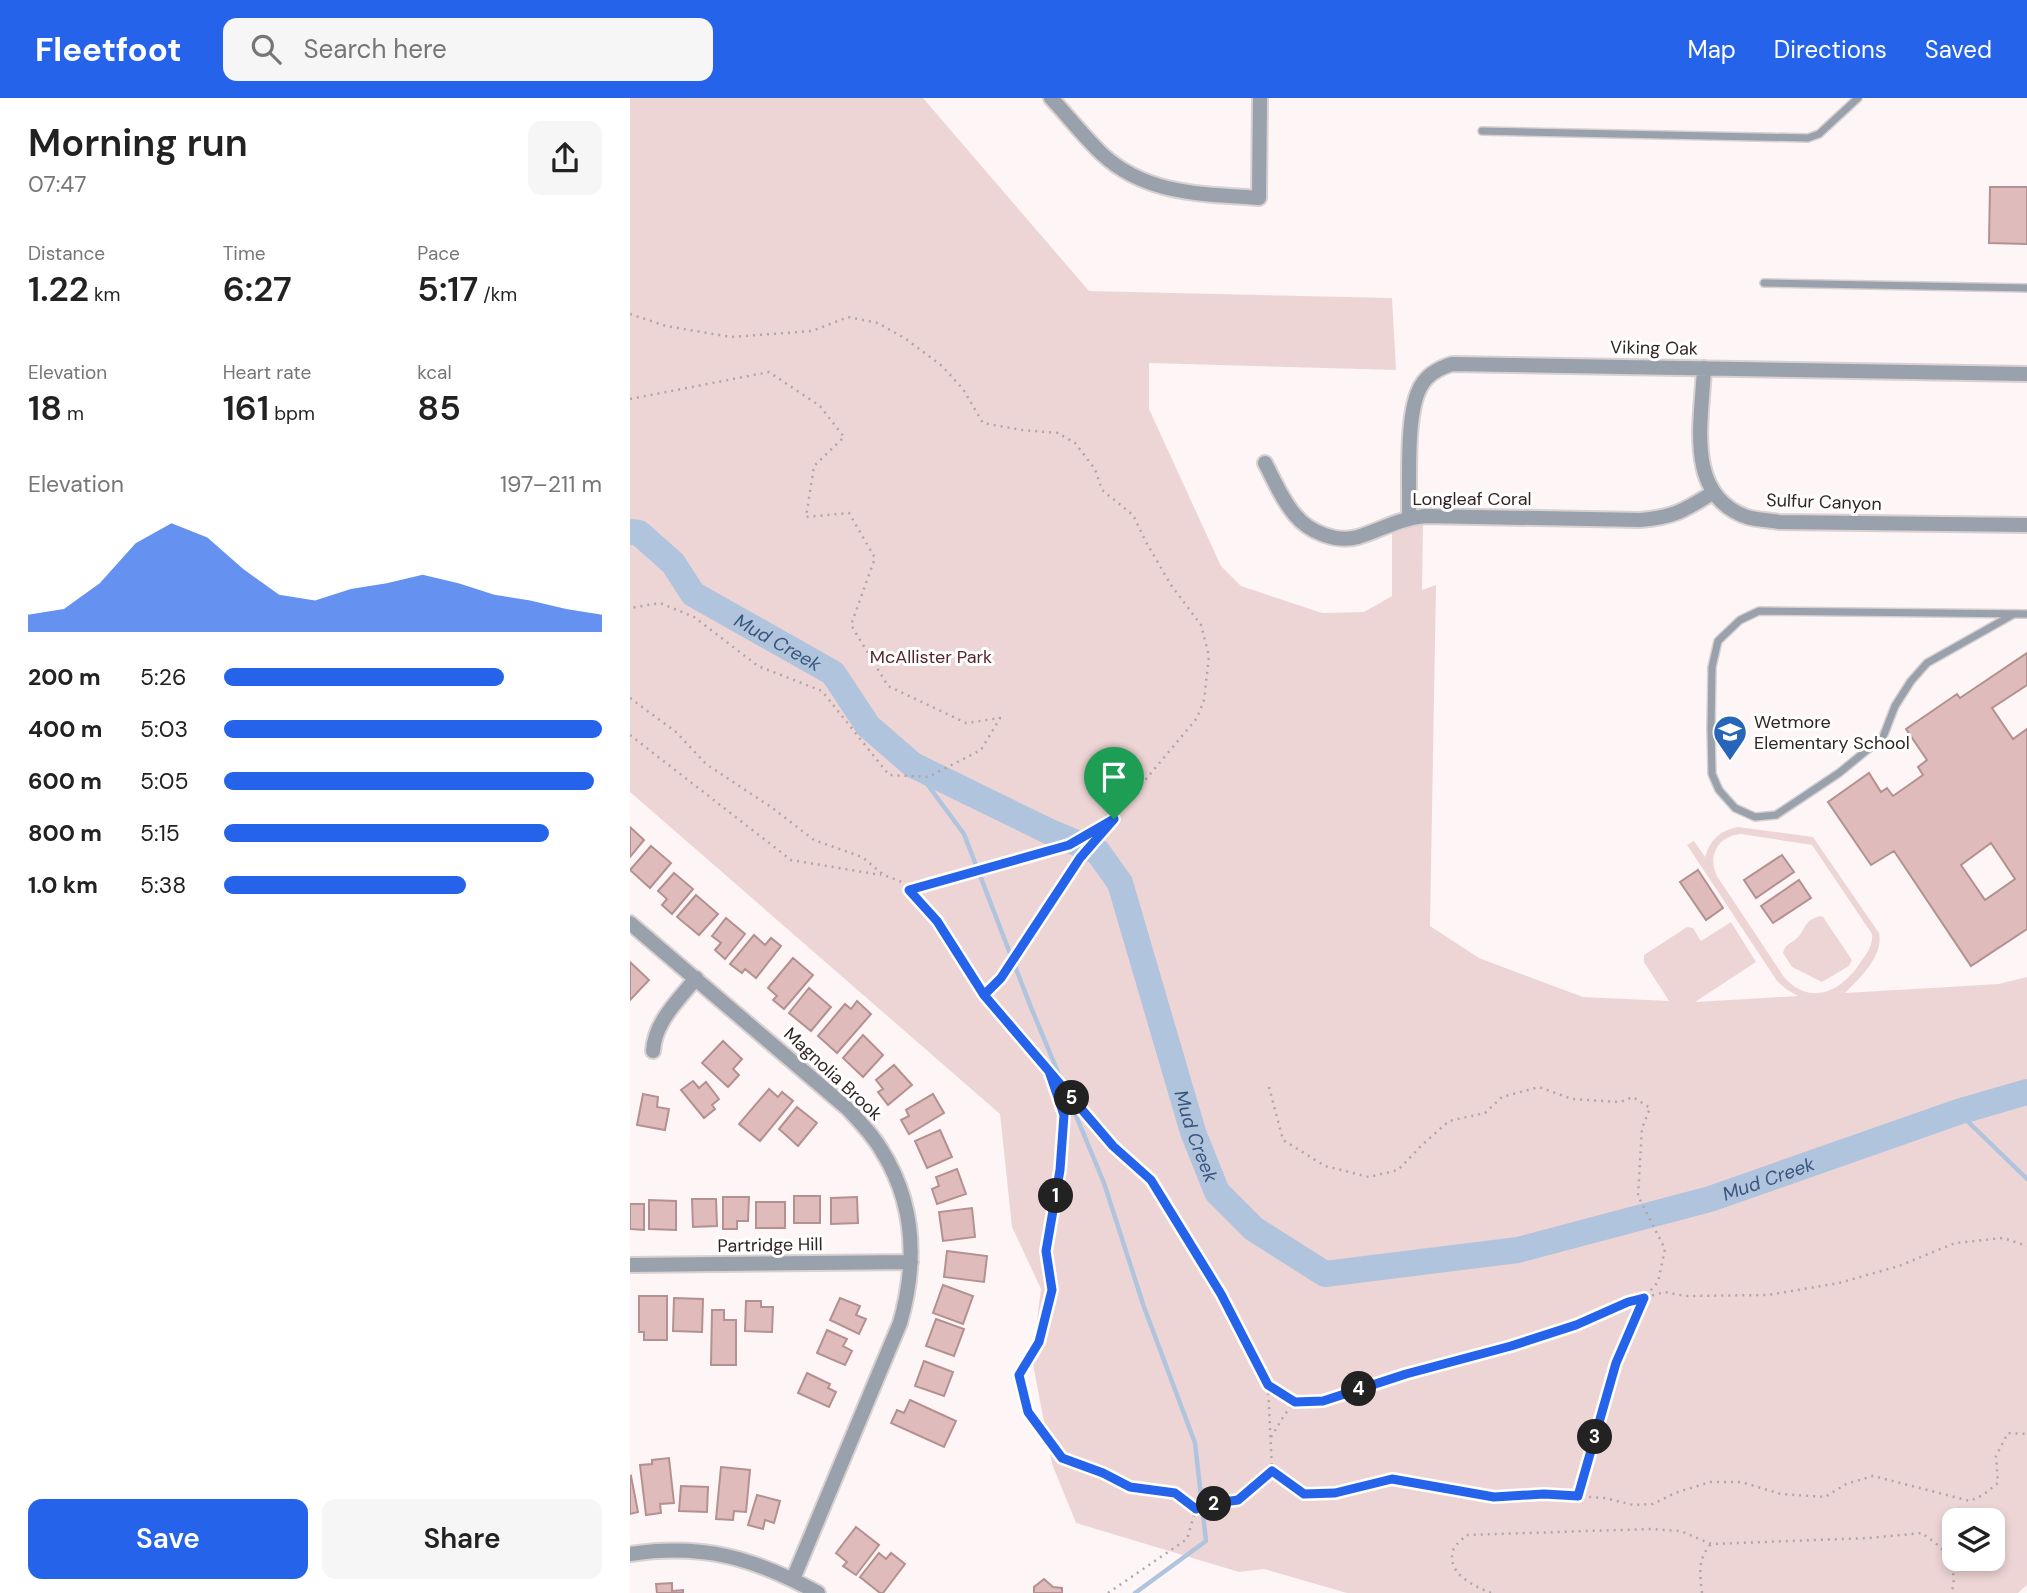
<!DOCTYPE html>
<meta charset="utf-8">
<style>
body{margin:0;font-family:"DM Sans",sans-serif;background:#f6f6f6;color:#222;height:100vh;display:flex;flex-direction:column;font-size:26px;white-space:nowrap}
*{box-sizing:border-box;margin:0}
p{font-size:23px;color:#767676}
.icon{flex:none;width:38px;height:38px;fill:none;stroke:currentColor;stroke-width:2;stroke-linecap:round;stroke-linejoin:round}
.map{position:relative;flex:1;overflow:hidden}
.details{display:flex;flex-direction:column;background:#fff;width:630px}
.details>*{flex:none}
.controls{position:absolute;left:1312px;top:1410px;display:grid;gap:14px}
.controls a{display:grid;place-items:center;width:63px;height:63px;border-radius:14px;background:#fff;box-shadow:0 4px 10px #0003;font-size:35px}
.pin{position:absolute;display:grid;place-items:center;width:60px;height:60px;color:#fff;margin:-72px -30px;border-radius:50% 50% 50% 0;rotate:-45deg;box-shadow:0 0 7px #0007}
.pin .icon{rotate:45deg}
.km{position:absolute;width:35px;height:35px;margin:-18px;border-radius:50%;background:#222;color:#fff;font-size:19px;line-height:35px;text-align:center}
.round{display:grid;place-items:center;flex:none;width:74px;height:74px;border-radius:14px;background:#f6f6f6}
.overview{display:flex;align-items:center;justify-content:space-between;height:119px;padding:0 28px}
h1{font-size:38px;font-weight:600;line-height:52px}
.stats{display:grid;grid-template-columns:repeat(3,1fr);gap:10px;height:119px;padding:7px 28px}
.stats div{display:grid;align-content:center}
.stats b{font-size:35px;font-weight:600}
.stats small{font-size:19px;font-weight:400}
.stats p{font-size:19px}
.chart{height:196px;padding:14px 28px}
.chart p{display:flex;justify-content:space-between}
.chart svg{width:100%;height:126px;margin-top:7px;fill:#2563eb;opacity:.7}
.button{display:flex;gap:14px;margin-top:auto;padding:14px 28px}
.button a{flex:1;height:80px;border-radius:14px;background:#2563eb;color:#fff;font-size:28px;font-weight:600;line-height:80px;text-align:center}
.button a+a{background:#f6f6f6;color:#222}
ul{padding:0 28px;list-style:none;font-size:23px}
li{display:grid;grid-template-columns:112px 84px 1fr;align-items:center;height:52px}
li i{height:18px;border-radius:9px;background:#2563eb}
header{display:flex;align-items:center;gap:42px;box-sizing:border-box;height:98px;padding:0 35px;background:#2563eb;color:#fff}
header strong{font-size:33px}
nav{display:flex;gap:38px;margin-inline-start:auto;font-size:24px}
.search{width:490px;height:63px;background:#f6f6f6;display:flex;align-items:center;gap:18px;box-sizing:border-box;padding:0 24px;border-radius:14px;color:#767676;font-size:26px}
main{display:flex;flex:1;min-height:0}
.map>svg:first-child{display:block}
.green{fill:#eed5d5;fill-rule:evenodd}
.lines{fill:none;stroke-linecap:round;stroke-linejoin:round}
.stream{stroke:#b1c4de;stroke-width:4.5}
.river{stroke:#b1c4de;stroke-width:26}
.building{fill:#e0bbbc;stroke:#b49090;stroke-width:2;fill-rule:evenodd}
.lane-casing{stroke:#d9d0d0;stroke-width:10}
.street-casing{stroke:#d9d0d0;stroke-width:18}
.path{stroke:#b0a6a6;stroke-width:2.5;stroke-dasharray:2 5;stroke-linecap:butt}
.lane{stroke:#99a1ac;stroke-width:7}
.street{stroke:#99a1ac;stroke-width:14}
.route-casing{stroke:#fff;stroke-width:14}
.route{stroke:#2563eb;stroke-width:9}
.labels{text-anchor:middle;stroke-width:6;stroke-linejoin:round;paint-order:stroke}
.street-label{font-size:18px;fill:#322424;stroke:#fff}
.park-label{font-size:18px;fill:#562529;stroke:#fff}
.poi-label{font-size:18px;fill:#322424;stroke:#fff;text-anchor:start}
.water-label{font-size:19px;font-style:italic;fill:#39567c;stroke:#fff}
</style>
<header>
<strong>Fleetfoot</strong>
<div class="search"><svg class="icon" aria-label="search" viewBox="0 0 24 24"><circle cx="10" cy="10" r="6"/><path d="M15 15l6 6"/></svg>Search here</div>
<nav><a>Map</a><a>Directions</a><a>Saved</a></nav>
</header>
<main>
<section class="details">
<div class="overview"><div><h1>Morning run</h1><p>07:47</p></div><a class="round"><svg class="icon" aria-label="share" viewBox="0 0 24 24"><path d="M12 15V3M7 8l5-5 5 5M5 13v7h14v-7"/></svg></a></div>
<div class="stats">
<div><p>Distance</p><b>1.22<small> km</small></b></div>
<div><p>Time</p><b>6:27</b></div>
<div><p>Pace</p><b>5:17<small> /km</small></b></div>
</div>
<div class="stats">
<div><p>Elevation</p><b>18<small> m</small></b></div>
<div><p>Heart rate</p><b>161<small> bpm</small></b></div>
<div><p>kcal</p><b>85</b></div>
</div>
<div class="chart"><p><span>Elevation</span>197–211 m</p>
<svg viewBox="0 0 160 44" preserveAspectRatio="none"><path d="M0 44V38L10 36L20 27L30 13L40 6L50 11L60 22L70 31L80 33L90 29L100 27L110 24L120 27L130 31L140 33L150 36L160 38V44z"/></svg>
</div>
<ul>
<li><b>200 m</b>5:26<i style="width:74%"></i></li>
<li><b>400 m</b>5:03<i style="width:100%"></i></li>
<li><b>600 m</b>5:05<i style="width:98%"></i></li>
<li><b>800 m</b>5:15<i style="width:86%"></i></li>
<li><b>1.0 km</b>5:38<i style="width:64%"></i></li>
</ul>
<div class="button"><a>Save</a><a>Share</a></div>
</section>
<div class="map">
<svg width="1397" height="1495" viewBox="0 0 1397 1495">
<rect width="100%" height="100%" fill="#fef6f6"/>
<!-- green -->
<path class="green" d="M0 0H293L459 193 762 200 766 272 519 265V311L591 468 611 488 692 515 734 514 762 498V434L793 426 792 492 806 487 800 828 849 860 953 899 1039 903 1014 864V857L1057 829 1063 830 1071 843 1101 824 1126 864 1065 904 1168 898 1156 891 1147 883 1057 747 1064 743 1075 759C1080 742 1090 732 1108 729L1183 739 1249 835C1254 858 1229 881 1215 895L1369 886 1397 879V1487L1388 1495H717L634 1471 609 1474 446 1425 422 1366 402 1261 411 1191 382 1129 370 1016 0 694ZM1111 736 1182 747 1242 836C1243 847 1238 854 1232 862 1214 892 1181 910 1154 879L1087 778C1077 758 1088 738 1111 736ZM1325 1423H1363V1461H1325Z
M1190 818 1193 819 1222 862 1219 868 1192 884 1162 869 1153 855C1155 845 1162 846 1169 838 1177 828 1174 823 1190 818Z"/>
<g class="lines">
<!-- stream -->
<path class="stream" d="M283 667 334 736 400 907 474 1085 514 1209 565 1345 576 1443 505 1495
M1328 1014 1397 1081"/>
<!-- river -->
<path class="river" id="s1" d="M0 434 9 435 43 465 63 496 203 575 238 628 283 667 418 733 468 754 490 785 563 1034 587 1094 624 1131 695 1176 888 1152 1080 1101 1328 1014 1397 994"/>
</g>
<!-- building -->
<path class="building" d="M1360 89H1397V146L1359 145Z
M1397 555V587L1362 610 1383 641 1397 631V831L1341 868 1264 753 1241 767 1198 704 1239 675 1251 694 1257 690 1263 698 1293 677 1288 669 1297 662 1276 631 1327 596 1330 600ZM1361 745 1385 781 1355 802 1331 767Z
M0 729 14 742 0 759Z
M21 748 41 765 20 790 0 772Z
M1152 757 1164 774 1126 800 1114 782Z
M1068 772 1093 810 1076 822 1050 784Z
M44 775 63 791 42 816 32 807 37 801 28 793Z
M1169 782 1181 800 1143 825 1131 808Z
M66 797 88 816 69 837 47 819Z
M96 820 115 836 95 861 85 852 91 845 82 838Z
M124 837 135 847 141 840 151 848 126 880 115 871 112 875 100 866Z
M163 860 183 877 154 911 143 902 147 898 138 890Z
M0 864 19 882 0 902Z
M179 890 201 909 181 933 159 915Z
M227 903 241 916 207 955 188 938 215 906 221 911Z
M233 937 253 957 233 979 213 960Z
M93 943 112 961 103 971 109 977 98 989 72 965Z
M264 967 282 987 258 1007 248 994 253 991 246 982Z
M63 983 69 990 76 984 89 1001 82 1007 85 1011 74 1020 51 992Z
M139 991 148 999 152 994 163 1003 130 1043 109 1026Z
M13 996 28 999 27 1009 39 1011 35 1032 7 1027Z
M303 996 314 1015 279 1036 271 1022 279 1018 276 1012Z
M167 1009 187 1025 168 1048 149 1031Z
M310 1032 322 1059 297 1070 285 1043Z
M327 1071 336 1096 307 1106 302 1091 309 1088 306 1079Z
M164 1098H190V1125H164Z
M93 1099H119L118 1123H107V1131H93Z
M227 1099 228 1125 201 1126V1100Z
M62 1101H86L87 1128 63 1129Z
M19 1102 46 1103V1132L19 1131Z
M126 1104H155V1130H126Z
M0 1106H14V1132L0 1131Z
M342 1110 345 1139 313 1143 309 1114Z
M317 1153 357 1158 354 1184 314 1179Z
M313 1187 343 1198 333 1226 303 1215Z
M9 1198H37V1242H14V1234H9Z
M44 1200 73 1201 72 1234 43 1233Z
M210 1200 230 1208 226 1217 236 1221 229 1236 200 1222Z
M116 1203H131V1209H143L142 1234 115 1233Z
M82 1212H94V1222H106V1267H81Z
M306 1221 334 1231 324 1258 296 1248Z
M197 1232 217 1241 213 1248 222 1253 215 1267 187 1255Z
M294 1263 323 1274 314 1298 285 1288Z
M177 1275 200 1286 198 1290 206 1294 199 1309 168 1295Z
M280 1302 326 1323 314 1349 261 1325 267 1312 274 1315Z
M39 1360 44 1405 30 1406 31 1415 16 1417 10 1367 22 1366V1362Z
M91 1369 120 1372 116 1414 104 1413 103 1422 86 1421Z
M1 1378 8 1414 0 1416V1379Z
M51 1388 78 1389 77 1414 49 1413Z
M127 1397 150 1403 144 1425 135 1422 133 1431 118 1427Z
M226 1429 249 1447 226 1477 213 1468 217 1464 206 1455Z
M249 1455 256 1461 261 1455 275 1466 253 1495H250L230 1479Z
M414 1481 423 1489 432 1490V1495H404V1489Z
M42 1485V1493L53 1492V1495H27L26 1486Z"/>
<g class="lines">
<!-- lane casing -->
<g class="lane-casing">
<path id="lane" d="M852 33 1178 40 1189 36 1228 0
M1134 185 1397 190
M1384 516 1297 565 1281 583 1265 608 1253 639 1209 675 1146 717 1125 719 1105 710 1089 692 1082 676 1081 631 1082 569 1088 543 1110 522 1129 513 1397 516"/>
</g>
<!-- street casing -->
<g class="street-casing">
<path id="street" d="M421 0C438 18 454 39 472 56 516 97 573 96 629 100L630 0
M1074 270C1072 322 1054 397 1117 419 1127 422 1138 422 1149 424L1397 427
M635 365C644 382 652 402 665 417 679 434 706 445 728 439 753 431 768 421 795 418L1010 422C1045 419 1055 412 1084 394
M779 419C780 387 775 314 791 288 797 277 809 270 822 266L1397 276
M0 825 218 1011C230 1024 243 1037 252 1053 285 1106 287 1166 270 1225L163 1481
M23 953C25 923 48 903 66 880
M0 1167 281 1164
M0 1456C73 1445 124 1460 188 1495"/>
</g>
<!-- path -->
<path class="path" d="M0 216 36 228 101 239 182 233 218 219 248 225 276 241 312 268 333 291 353 325 392 332 428 335 445 345 465 371 472 392 503 417 516 444 541 487 571 527 579 558 574 602 567 620 450 760 371 880 353 897
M0 301 139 274 190 308 214 339 184 368 176 419 219 415 245 460 221 527 258 588 336 625 370 620 351 652 298 679 259 677 192 593 128 568 64 519 30 505 0 510
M0 600 46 634 76 666 141 709 184 742 232 759 254 777 272 784 307 823 353 897 483 1048 521 1082 591 1196 638 1287 642 1373 674 1396 705 1395 762 1381 864 1399 914 1396 975 1400 1003 1407 1023 1406 1045 1395 1080 1384H1111L1151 1396 1195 1399 1216 1386 1243 1378 1340 1403 1353 1397 1368 1385 1366 1358 1378 1335 1397 1336
M0 637 161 762 251 777
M280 792 439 746 481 723
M420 976 434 1017 430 1072 416 1153 423 1192 409 1244 389 1277 398 1314 432 1360 473 1375 500 1389 546 1395 566 1411 572 1407 608 1402 641 1373
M639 989 653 1042 695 1068 739 1079 768 1072 792 1047 819 1023 855 1015 872 999 909 989 942 1001 990 1004 1003 999 1020 1010 1012 1030 1008 1098 1035 1151 1028 1184 1014 1200 986 1265 948 1398
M638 1287 665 1304 693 1303 776 1277 881 1248 946 1227 998 1204 1035 1194 1055 1198 1138 1197 1209 1185 1269 1168 1325 1145 1373 1140 1397 1148
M641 1339 655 1316 665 1304
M478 1495 557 1441 566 1411
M861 1495C844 1488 814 1475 824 1450 826 1446 833 1441 836 1437L1020 1431 1051 1433 1081 1446 1239 1440 1292 1435C1298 1440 1306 1445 1311 1450 1322 1462 1327 1481 1321 1495
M1072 1495C1070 1475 1067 1462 1081 1446"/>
<!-- lane -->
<use href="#lane" class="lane"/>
<!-- street -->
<use href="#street" class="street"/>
</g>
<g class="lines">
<!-- route casing -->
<g class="route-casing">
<path id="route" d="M484 721 450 760 371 880 354 897 419 973 434 1017 430 1072 416 1153 422 1192 409 1244 389 1277 398 1314 432 1360 473 1375 500 1389 545 1395 566 1411 572 1407 608 1402 642 1373 674 1396 705 1395 762 1381 864 1399 914 1396 948 1398 986 1265 1014 1200 998 1204 946 1227 881 1248 776 1276 693 1303 665 1304 638 1287 591 1196 521 1082 483 1048 354 897 307 823 279 792 439 747 484 721"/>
</g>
<!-- route -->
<use href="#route" class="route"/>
</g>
<!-- icons -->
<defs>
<g id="school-pin" transform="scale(1.75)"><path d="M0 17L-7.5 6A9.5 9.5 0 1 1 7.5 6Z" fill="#2665b7" stroke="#fff"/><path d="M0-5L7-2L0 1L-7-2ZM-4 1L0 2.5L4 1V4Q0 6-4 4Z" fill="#fff"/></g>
</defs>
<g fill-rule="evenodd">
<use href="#school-pin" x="1100" y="634"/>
</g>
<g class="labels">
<!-- street labels -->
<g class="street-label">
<text transform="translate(1024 250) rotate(1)" y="6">Viking Oak</text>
<text x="842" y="407">Longleaf Coral</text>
<text transform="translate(1194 404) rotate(2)" y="6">Sulfur Canyon</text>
<text transform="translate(203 976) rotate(43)" y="6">Magnolia Brook</text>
<text transform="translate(140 1147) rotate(-1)" y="6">Partridge Hill</text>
</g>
<!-- park labels -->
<g class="park-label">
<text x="301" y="565">McAllister Park</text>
</g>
<!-- poi labels -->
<g class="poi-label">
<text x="1124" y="630">Wetmore<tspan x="1124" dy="21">Elementary School</tspan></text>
</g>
<!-- water labels -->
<g class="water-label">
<text dy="7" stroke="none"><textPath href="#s1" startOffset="189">Mud Creek</textPath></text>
<text dy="7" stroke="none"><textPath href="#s1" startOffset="882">Mud Creek</textPath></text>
<text dy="7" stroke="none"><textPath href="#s1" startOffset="1533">Mud Creek</textPath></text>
</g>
</g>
</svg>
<div class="controls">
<a><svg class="icon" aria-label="layers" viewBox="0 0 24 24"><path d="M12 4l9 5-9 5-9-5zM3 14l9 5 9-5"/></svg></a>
</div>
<div class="pin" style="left:484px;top:721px;background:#1e9e55"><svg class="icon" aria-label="arrive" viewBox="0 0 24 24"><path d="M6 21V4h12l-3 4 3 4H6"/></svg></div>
<b class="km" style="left:426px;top:1098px">1</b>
<b class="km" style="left:584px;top:1406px">2</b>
<b class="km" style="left:965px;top:1339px">3</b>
<b class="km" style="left:729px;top:1291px">4</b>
<b class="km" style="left:442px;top:1000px">5</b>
</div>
</main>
